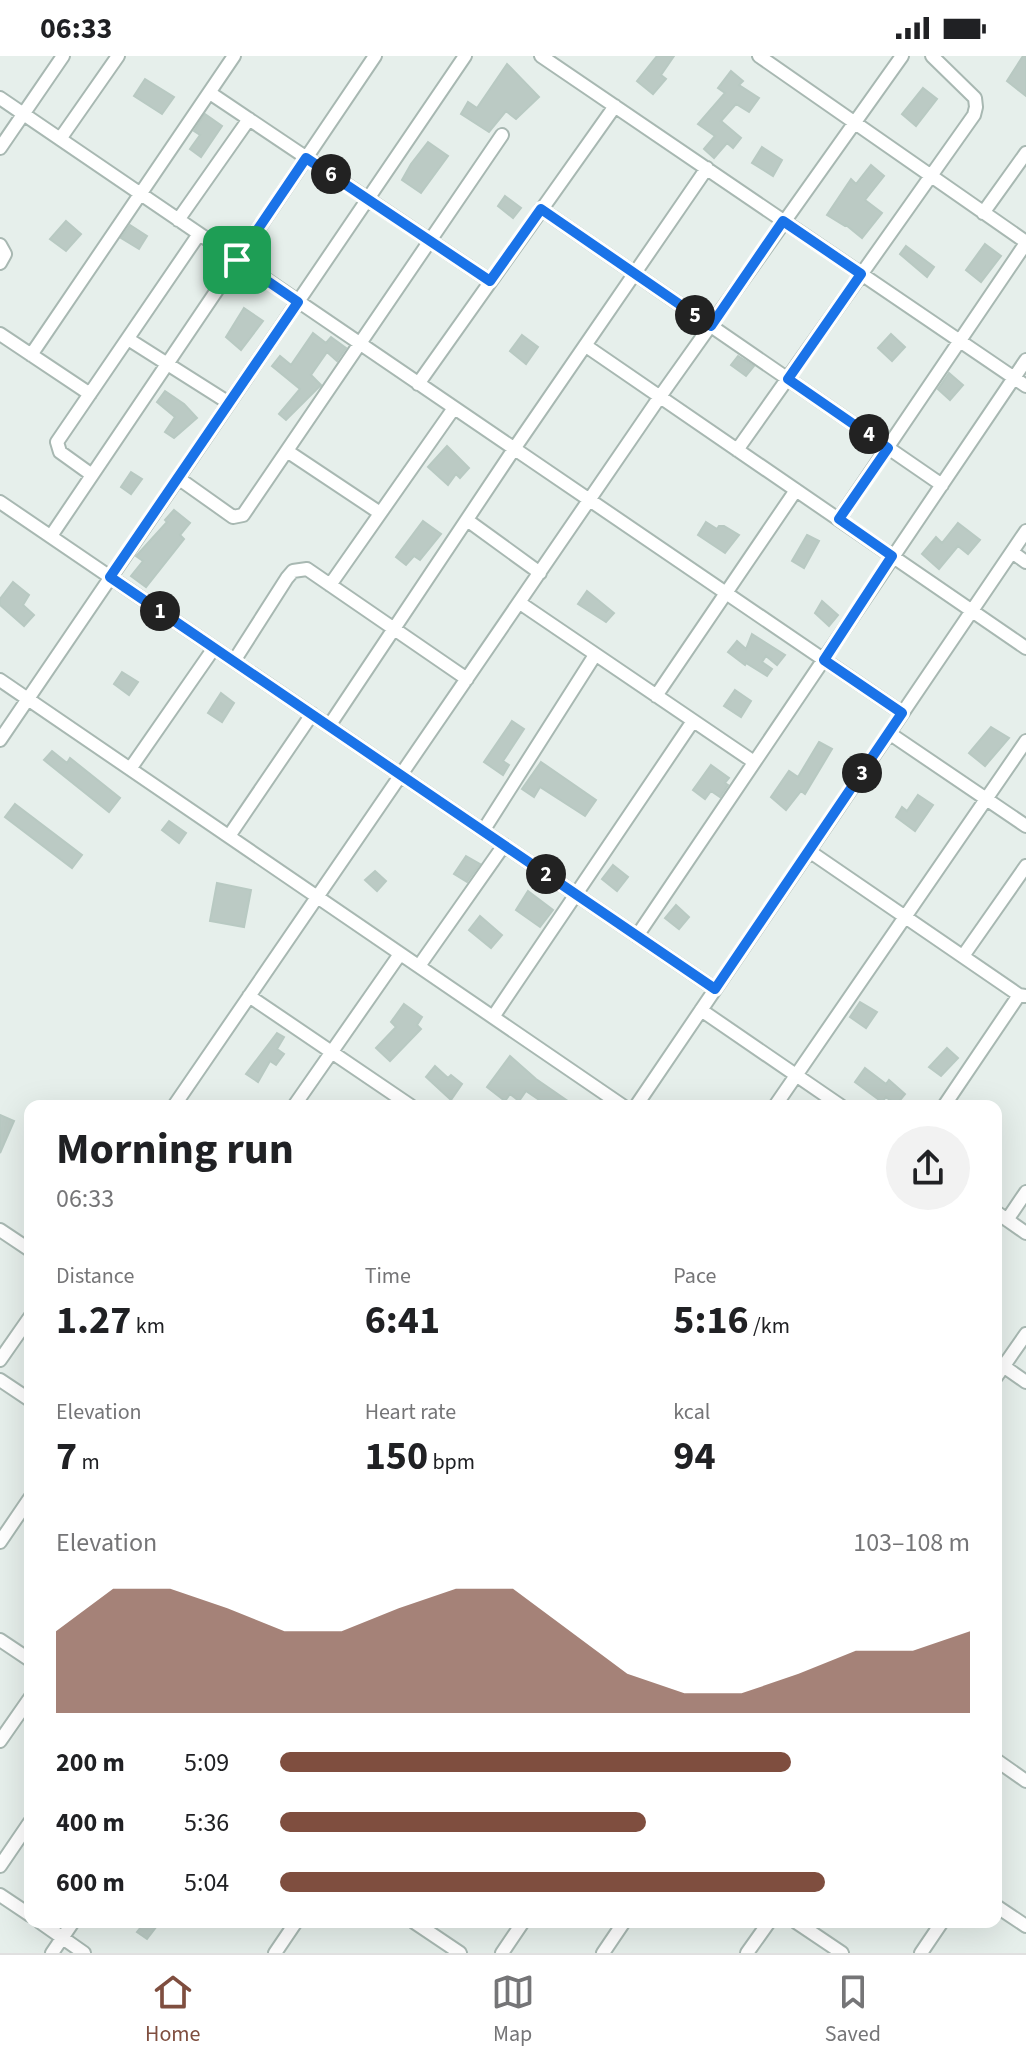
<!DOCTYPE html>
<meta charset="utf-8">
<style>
body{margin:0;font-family:"Source Sans 3",sans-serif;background:#f2f2f2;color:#202124;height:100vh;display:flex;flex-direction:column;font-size:30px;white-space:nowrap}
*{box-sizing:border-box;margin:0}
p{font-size:26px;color:#757577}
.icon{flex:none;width:44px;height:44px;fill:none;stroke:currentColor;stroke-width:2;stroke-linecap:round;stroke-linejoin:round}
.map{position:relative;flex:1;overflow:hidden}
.details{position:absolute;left:24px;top:1044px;width:978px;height:828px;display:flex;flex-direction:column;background:#fff;border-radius:16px;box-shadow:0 8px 32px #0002}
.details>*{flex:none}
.pin{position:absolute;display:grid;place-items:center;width:68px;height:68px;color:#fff;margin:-34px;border-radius:16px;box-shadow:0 4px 12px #0006}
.km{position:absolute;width:40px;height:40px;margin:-20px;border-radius:50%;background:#222;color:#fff;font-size:22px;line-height:40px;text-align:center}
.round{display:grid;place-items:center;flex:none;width:84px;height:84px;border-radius:42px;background:#f2f2f2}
.headline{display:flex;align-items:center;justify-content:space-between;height:136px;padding:0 32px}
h1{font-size:44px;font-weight:700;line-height:60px}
.figures{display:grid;grid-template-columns:repeat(3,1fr);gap:12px;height:136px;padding:8px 32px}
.figures div{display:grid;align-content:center}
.figures b{font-size:40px;font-weight:700}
.figures small{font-size:22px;font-weight:400}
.figures p{font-size:22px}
.chart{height:224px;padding:16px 32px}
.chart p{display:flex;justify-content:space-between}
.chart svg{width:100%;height:144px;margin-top:8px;fill:#7f4e3f;opacity:.7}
ul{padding:0 32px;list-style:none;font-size:26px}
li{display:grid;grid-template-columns:128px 96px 1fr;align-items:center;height:60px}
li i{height:20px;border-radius:10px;background:#7f4e3f}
.status{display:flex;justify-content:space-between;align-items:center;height:56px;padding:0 40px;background:#fff;direction:ltr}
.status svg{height:22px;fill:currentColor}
.tabs{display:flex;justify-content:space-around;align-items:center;height:112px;border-top:2px solid #e0e0e0;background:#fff;font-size:22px;color:#757577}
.tabs a{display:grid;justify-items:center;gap:4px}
.tabs .selected{color:#7f4e3f}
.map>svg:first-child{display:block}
.building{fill:#bbcac4;stroke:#b8c9c2;stroke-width:2}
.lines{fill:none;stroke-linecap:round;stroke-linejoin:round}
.minor-casing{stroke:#a8b8b2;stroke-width:16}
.minor{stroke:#fff;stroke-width:12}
.route-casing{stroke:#fff;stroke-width:16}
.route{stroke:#1a73e8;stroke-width:10}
</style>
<div class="status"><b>06:33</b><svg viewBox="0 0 49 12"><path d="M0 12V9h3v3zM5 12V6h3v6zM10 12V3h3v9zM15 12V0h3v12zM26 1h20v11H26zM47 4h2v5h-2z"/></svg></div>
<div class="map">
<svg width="1026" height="1897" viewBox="0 0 1026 1897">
<rect width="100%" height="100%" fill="#e6efeb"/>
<!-- building -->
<path class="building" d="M657 0H674L661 19 666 23 653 38 637 25Z
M1023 0H1026V40L1007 25Z
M507 8 539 41 516 63 506 55 489 76 461 58 468 46 477 52Z
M731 15 743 25 739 29 759 42 749 56 736 48 721 65 741 82 733 92 727 87 714 102 704 93 715 80 698 68 725 37 718 32Z
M145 23 174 41 162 58 134 40Z
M923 32 937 43 916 70 902 58Z
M205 58 222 70 201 101 190 93 200 79 194 75Z
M428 86 448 100 421 137 402 124 411 108Z
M762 91 782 104 773 120 752 107Z
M871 109 884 120 865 144 882 157 862 182 846 169 845 170 827 159 851 123 856 128Z
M505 140 521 152 513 162 498 150Z
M66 165 81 178 66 195 50 183Z
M130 169 147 180 139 193 121 182Z
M985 188 1001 200 981 226 966 214Z
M906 190 934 211 927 221 900 198Z
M244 252 263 265 241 294 226 281Z
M313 277 326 287 331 281 346 292 337 305 327 296 311 319 321 329 286 364 279 358 300 333 272 310 280 300 291 309Z
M891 278 905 291 892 305 878 292Z
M522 279 538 291 526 308 510 295Z
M738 300 754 310 746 320 731 309Z
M949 317 963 329 950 344 938 333Z
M165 335 184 348 197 362 174 382 165 376 175 361 157 346Z
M447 390 469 412 460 422 456 418 448 429 428 411Z
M131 416 142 423 131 438 121 431Z
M174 454 190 467 180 479 184 483 146 531 131 520 143 505 136 500 167 466 165 464Z
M423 465 441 478 420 504 414 500 406 509 396 501Z
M706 466 717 473 719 470H724L739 479 725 497 698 479Z
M958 467 980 484 968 498 958 490 939 513 922 498 936 481 942 487Z
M807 479 819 485 804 512 792 505Z
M13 526 29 539 23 549 34 559 24 570 0 549V543Z
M587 535 614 557 606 566 578 548Z
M822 545 838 559 829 570 815 557Z
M752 578 785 599 777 609 766 600 762 606 772 613 767 620 746 607 745 609 728 596 737 585 746 593Z
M122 616 138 626 129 639 114 628Z
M735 634 751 645 741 661 724 650Z
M221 637 234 647 222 666 208 657Z
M512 665 524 673 503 705 509 709 503 719 484 706Z
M991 671 1009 682 985 710 969 697Z
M819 686 832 693 805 738 801 735 786 754 771 741 789 715 798 721Z
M52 695 67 707 70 702 120 742 109 756 44 704Z
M541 706 596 744 585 760 540 731 534 741 522 733Z
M711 709 729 722 725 727 728 729 720 741 711 735 705 743 693 734Z
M918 739 933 749 915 775 896 761 902 751 907 755Z
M15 748 82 799 72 812 5 761Z
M169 765 186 777 179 787 162 774Z
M466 800 480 808 467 826 454 818Z
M613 809 628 821 617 835 602 823Z
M375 815 386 825 377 835 365 824Z
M217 827 251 834 244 871 210 865Z
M528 835 553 854 540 871 516 854Z
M676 849 689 861 679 873 665 862Z
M480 860 502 879 491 892 469 874Z
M860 946 877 956 866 972 850 961Z
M404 948 422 961 417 969 421 973 390 1005 376 992 396 971 391 966Z
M277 977 284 981 277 993 284 998 276 1009 270 1005 258 1026 246 1018Z
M947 992 958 1002 941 1020 929 1011Z
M510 1000 536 1023 575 1050H548L526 1035 519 1045 510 1038 505 1045 487 1031Z
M435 1010 448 1022 451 1019 462 1028 451 1044 426 1021Z
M865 1012 886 1028 889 1024 905 1038 896 1049 886 1041 882 1046 855 1026Z
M0 1059 14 1065 0 1097Z
M145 1866H160L147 1883 137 1876Z"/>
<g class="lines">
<!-- minor casing -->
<g class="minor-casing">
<path id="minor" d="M541 0 1026 330
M759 0 1026 186
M210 37 490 225
M0 42 902 657
M60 83 118 0
M0 92 63 0
M541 153 942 429
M983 157 1026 97
M178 164 249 63
M0 189 5 198 0 207
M0 278 90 338
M128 283 229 347
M586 290 1026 592
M31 299 234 0
M418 328 615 50
M737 394 974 59 976 51 975 42 932 0
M287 395 380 457
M92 419 60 396 57 386 199 178
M178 422 233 461 243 459 502 79
M0 446 715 933
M839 463 1026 187
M467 464 540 517
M51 480 375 0
M1012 496 1026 506
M330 529 454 352
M520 547 754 706
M234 605 287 522 293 515 307 513 467 623
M0 624 623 1050
M656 640 796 434
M329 670 514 393 707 112
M889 677 1026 770
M0 684 465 0
M130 713 214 592
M483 775 595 599
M229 780 312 658
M809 795 1019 939 1026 940
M637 880 1026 304
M963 900 1026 810
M419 910 504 789
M249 940 411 1050
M701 954 841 1050
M493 961 693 665
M174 1050 659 342 902 0
M294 1050 400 898
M636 1050 1026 475
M775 1050 1026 685
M944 1050 1019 939
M996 1156 1026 1177
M1007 1164 1026 1136
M0 1174 30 1194
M0 1304 30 1261
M996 1305 1026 1326
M996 1321 1026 1278
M0 1324 30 1344
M0 1486 30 1442
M0 1584 30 1604
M0 1685 30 1642
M996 1704 1026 1725
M0 1810 30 1766
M0 1839 30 1859
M996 1850 1026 1870
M40 1866 84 1897
M414 1866 460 1897
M796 1866 842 1897
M52 1897 73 1866
M275 1897 296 1866
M502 1897 523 1866
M603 1897 624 1866
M747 1897 769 1866
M921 1897 942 1866"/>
</g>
<!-- minor -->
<use href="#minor" class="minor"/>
</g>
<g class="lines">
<!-- route casing -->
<g class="route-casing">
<path id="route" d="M306 102 490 225 541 153 711 270 783 165 861 218 788 323 888 392 839 463 892 500 824 604 902 657 715 933 110 521 298 246 237 204Z"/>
</g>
<!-- route -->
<use href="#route" class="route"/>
</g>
</svg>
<div class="pin" style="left:237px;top:204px;background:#1e9e55"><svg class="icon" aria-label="arrive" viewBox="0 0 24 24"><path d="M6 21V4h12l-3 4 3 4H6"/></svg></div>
<b class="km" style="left:160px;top:555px">1</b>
<b class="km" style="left:546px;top:818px">2</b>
<b class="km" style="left:862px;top:717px">3</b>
<b class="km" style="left:869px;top:378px">4</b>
<b class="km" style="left:695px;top:259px">5</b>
<b class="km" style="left:331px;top:118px">6</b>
<section class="details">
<div class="headline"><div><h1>Morning run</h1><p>06:33</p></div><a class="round"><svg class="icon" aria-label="share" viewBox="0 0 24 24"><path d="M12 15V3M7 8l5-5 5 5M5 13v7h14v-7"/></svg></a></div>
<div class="figures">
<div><p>Distance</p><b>1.27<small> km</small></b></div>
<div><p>Time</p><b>6:41</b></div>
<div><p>Pace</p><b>5:16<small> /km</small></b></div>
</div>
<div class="figures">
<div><p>Elevation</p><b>7<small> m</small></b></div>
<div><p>Heart rate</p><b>150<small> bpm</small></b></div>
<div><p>kcal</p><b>94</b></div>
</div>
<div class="chart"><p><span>Elevation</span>103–108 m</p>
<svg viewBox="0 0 160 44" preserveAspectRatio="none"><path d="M0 44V19L10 6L20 6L30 12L40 19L50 19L60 12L70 6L80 6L90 19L100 32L110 38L120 38L130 32L140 25L150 25L160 19V44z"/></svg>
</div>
<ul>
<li><b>200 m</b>5:09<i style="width:74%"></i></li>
<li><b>400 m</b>5:36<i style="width:53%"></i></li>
<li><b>600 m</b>5:04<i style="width:79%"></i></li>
</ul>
</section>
</div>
<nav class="tabs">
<a class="selected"><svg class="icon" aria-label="home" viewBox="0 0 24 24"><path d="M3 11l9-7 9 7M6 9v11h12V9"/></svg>Home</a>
<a><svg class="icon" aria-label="map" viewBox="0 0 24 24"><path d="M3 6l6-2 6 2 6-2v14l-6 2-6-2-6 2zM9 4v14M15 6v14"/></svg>Map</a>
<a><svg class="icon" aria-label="saved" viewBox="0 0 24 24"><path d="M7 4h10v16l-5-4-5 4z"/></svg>Saved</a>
</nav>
